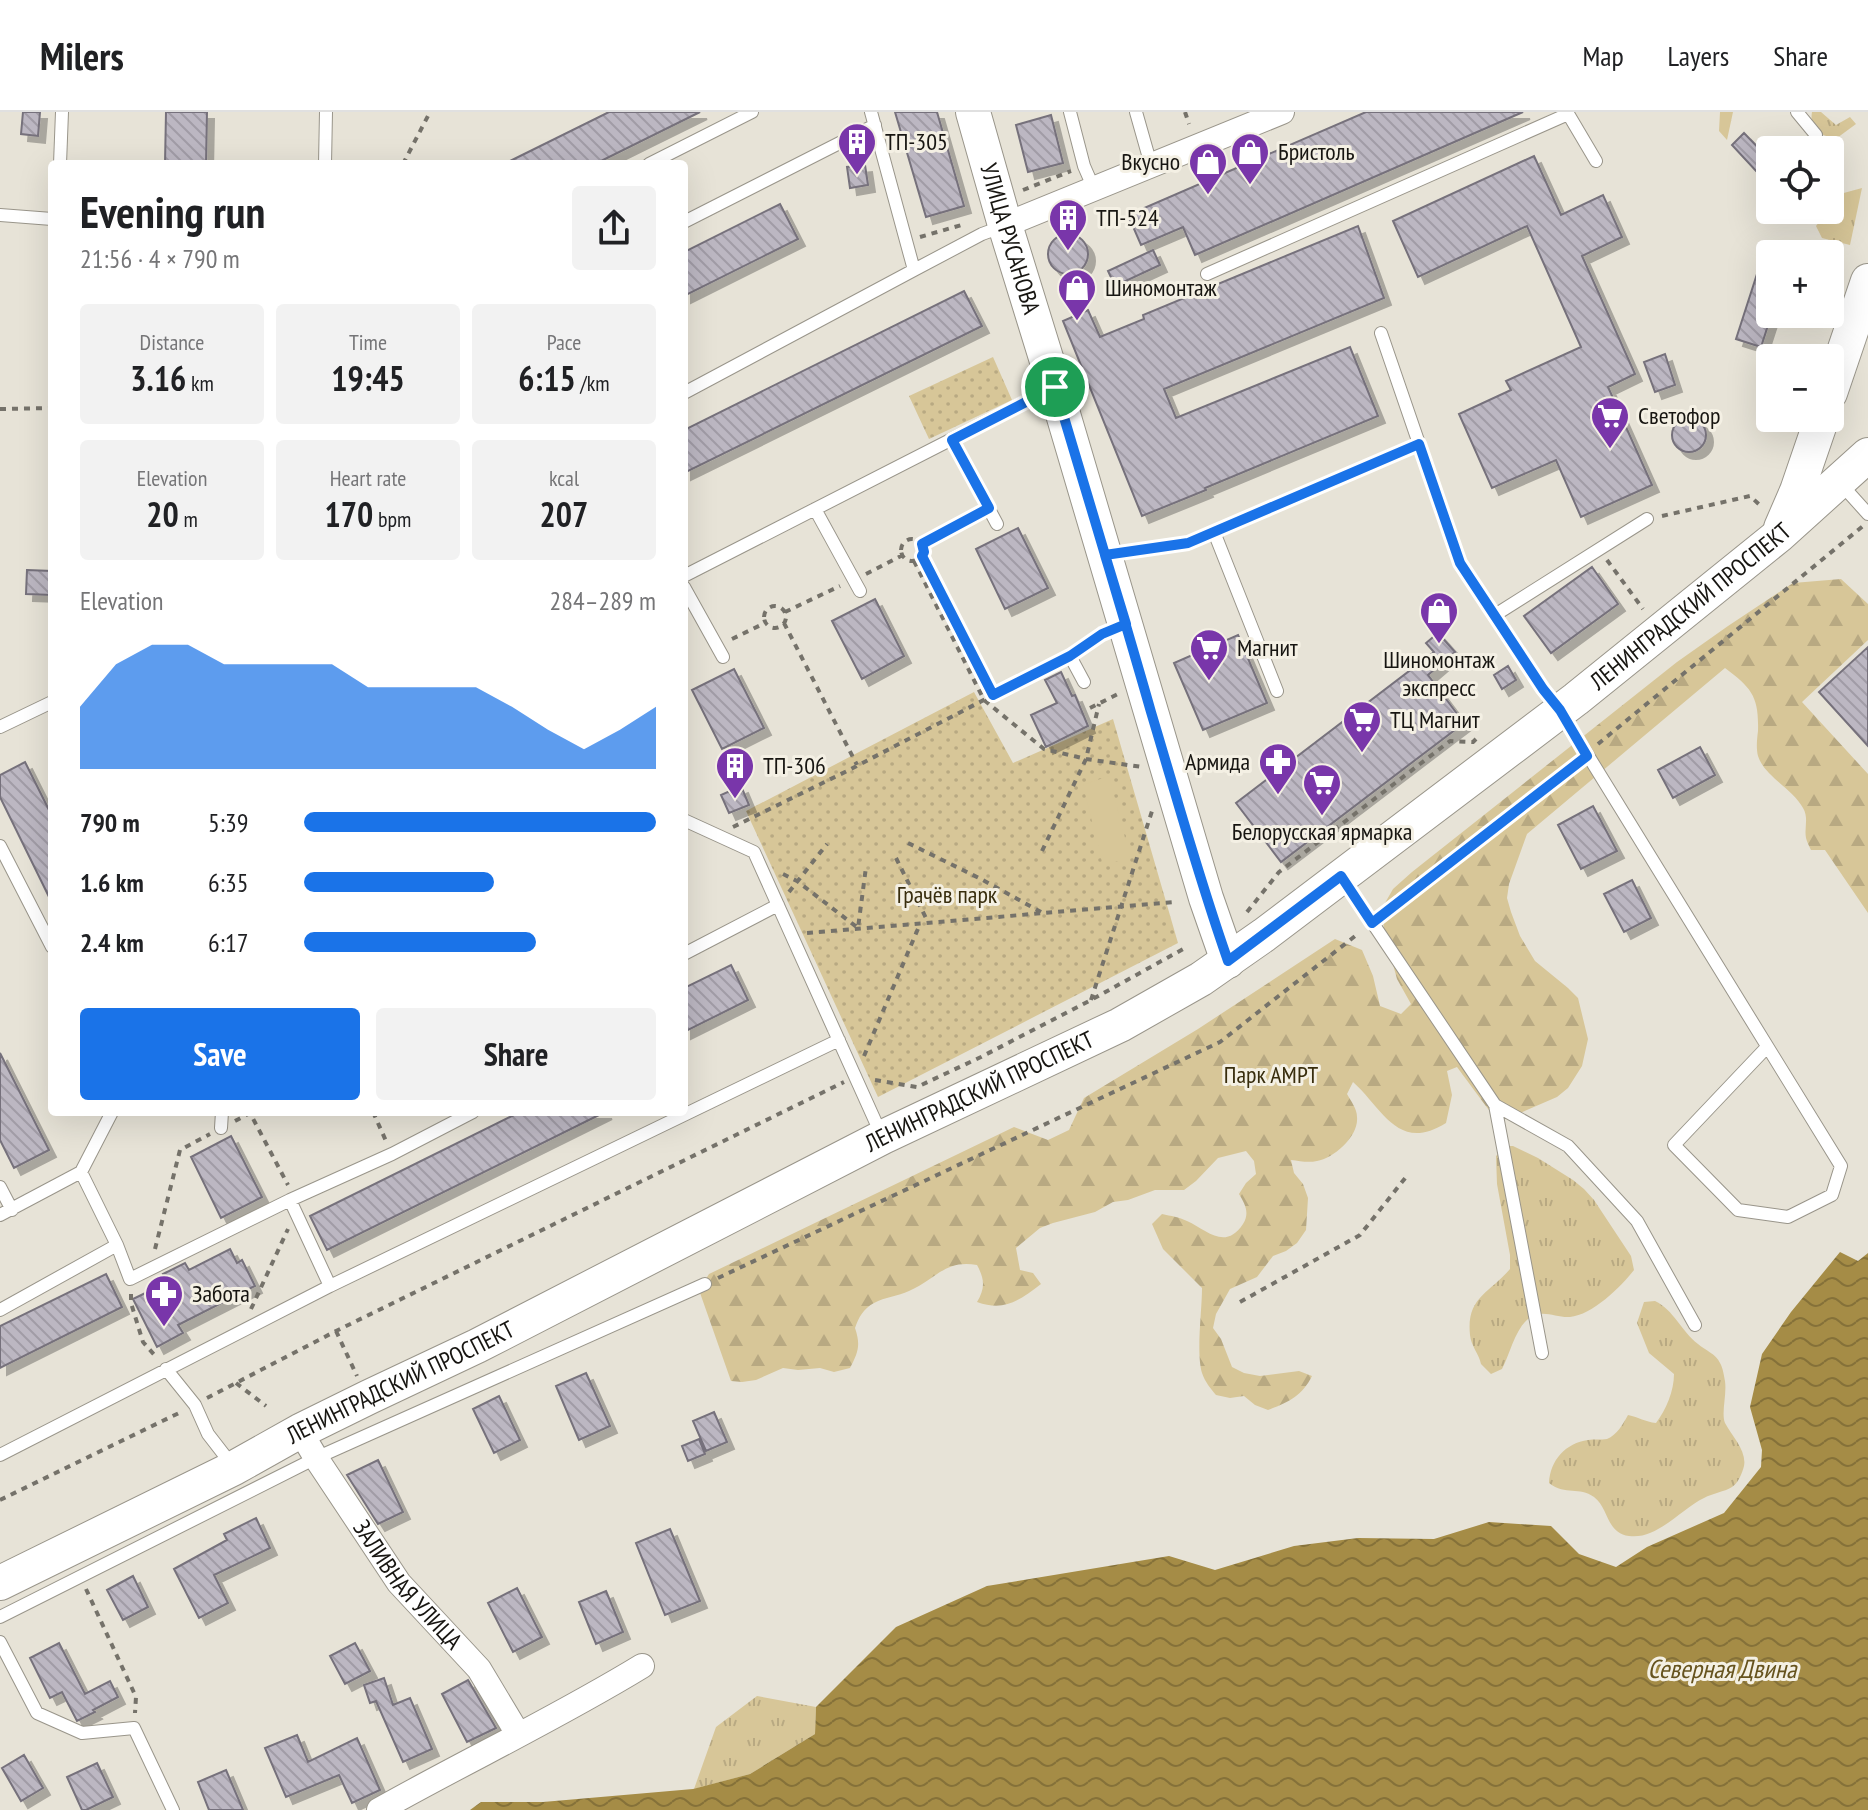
<!DOCTYPE html>
<meta charset="utf-8">
<style>
body{margin:0;font-family:"PT Sans Narrow",sans-serif;background:#f2f2f2;color:#202124;height:100vh;display:flex;flex-direction:column;font-size:30px;white-space:nowrap}
*{box-sizing:border-box;margin:0}
p{font-size:26px;color:#757577}
.icon{flex:none;width:44px;height:44px;fill:none;stroke:currentColor;stroke-width:2;stroke-linecap:round;stroke-linejoin:round}
.map{position:relative;flex:1;overflow:hidden}
.details{position:absolute;left:48px;top:48px;width:640px;height:956px;display:flex;flex-direction:column;background:#fff;border-radius:8px;box-shadow:0 8px 32px #0002}
.details>*{flex:none}
.fabs{position:absolute;left:1756px;top:24px;display:grid;gap:16px}
.fabs a{display:grid;place-items:center;width:88px;height:88px;border-radius:8px;background:#fff;box-shadow:0 8px 32px #0002;font-size:40px}
.pin{position:absolute;display:grid;place-items:center;width:68px;height:68px;color:#fff;margin:-34px;border:4px solid #fff;border-radius:50%;box-shadow:0 2px 8px #0007}
.round{display:grid;place-items:center;flex:none;width:84px;height:84px;border-radius:8px;background:#f2f2f2}
.headline{display:flex;align-items:center;justify-content:space-between;height:136px;padding:0 32px}
h1{font-size:44px;font-weight:600;line-height:60px}
.stats{display:grid;grid-template-columns:repeat(3,1fr);gap:12px;height:136px;padding:8px 32px}
.stats div{display:grid;align-content:center;border-radius:8px;background:#f2f2f2;text-align:center}
.stats b{font-size:34px;font-weight:600}
.stats small{font-size:22px;font-weight:400}
.stats p{font-size:22px}
.chart{height:224px;padding:16px 32px}
.chart p{display:flex;justify-content:space-between}
.chart svg{width:100%;height:144px;margin-top:8px;fill:#1a73e8;opacity:.7}
.button{display:flex;gap:16px;margin-top:auto;padding:16px 32px}
.button a{flex:1;height:92px;border-radius:8px;background:#1a73e8;color:#fff;font-size:32px;font-weight:600;line-height:92px;text-align:center}
.button a+a{background:#f2f2f2;color:#202124}
ul{padding:0 32px;list-style:none;font-size:26px}
li{display:grid;grid-template-columns:128px 96px 1fr;align-items:center;height:60px}
li i{height:20px;border-radius:10px;background:#1a73e8}
header{display:flex;align-items:center;gap:48px;box-sizing:border-box;height:112px;padding:0 40px;background:#fff;border-bottom:2px solid #e0e0e0}
header strong{font-size:38px}
nav{display:flex;gap:44px;margin-inline-start:auto;font-size:28px}
.map>svg:first-child{display:block}
.grass{fill:url(#grass-tufts)}
.forest{fill:url(#forest-firs)}
.park{fill:url(#park-dots)}
.garden{fill:#d7c698}
.water{fill:url(#water-waves)}
.building{fill:url(#building-back-hatch);stroke:#76717b;stroke-width:2;filter:url(#shadow)}
.lines{fill:none;stroke-linecap:round;stroke-linejoin:round}
.lane-casing{stroke:#99958a;stroke-width:14}
.street-casing{stroke:#99958a;stroke-width:26}
.secondary-casing{stroke:#99958a;stroke-width:36}
.path{stroke:#75726a;stroke-width:4;stroke-dasharray:6 6;stroke-linecap:butt}
.lane{stroke:#fff;stroke-width:12}
.street{stroke:#fff;stroke-width:24}
.secondary{stroke:#fff;stroke-width:34}
.route-casing{stroke:#fff;stroke-width:16}
.route{stroke:#1a73e8;stroke-width:10}
.labels{text-anchor:middle;stroke-width:6;stroke-linejoin:round;paint-order:stroke}
.poi-label{font-size:24px;fill:#171511;stroke:#f4f0e4;text-anchor:start}
.street-label{font-size:24px;fill:#171511;stroke:#f4f0e4}
.park-label{font-size:24px;fill:#382d0d;stroke:#f4f0e4}
.water-label{font-size:26px;font-style:italic;fill:#66531e;stroke:#f4f0e4}
</style>
<header>
<strong>Milers</strong>
<nav><a>Map</a><a>Layers</a><a>Share</a></nav>
</header>
<div class="map">
<svg width="1868" height="1698" viewBox="0 0 1868 1698">
<defs>
<pattern id="grass-tufts" width="24" height="20" patternUnits="userSpaceOnUse" patternTransform="scale(2)"><rect width="24" height="20" fill="#d7c698"/><path d="M3 7l-1-3M5 7V3M7 7l1-3M15 17l-1-3M17 17v-4M19 17l1-3" fill="none" stroke="#b8a982"/></pattern>
<pattern id="forest-firs" width="22" height="20" patternUnits="userSpaceOnUse" patternTransform="scale(2)"><rect width="22" height="20" fill="#d7c698"/><path d="M5 1l3.5 6h-7zM16 11l3.5 6h-7z" fill="#b8a982"/></pattern>
<pattern id="park-dots" width="8" height="8" patternUnits="userSpaceOnUse" patternTransform="scale(2)"><rect width="8" height="8" fill="#d7c698"/><path d="M2 2h.1M6 6h.1" fill="none" stroke="#b8a982" stroke-width="1.8" stroke-linecap="round"/></pattern>
<pattern id="water-waves" width="16" height="10" patternUnits="userSpaceOnUse" patternTransform="scale(2)"><rect width="16" height="10" fill="#a58c46"/><path d="M0 5q4-4 8 0t8 0" fill="none" stroke="#857139"/></pattern>
<pattern id="building-back-hatch" width="6" height="6" patternUnits="userSpaceOnUse" patternTransform="scale(2)"><rect width="6" height="6" fill="#bcb7c2"/><path d="M-1 5l2 2M0 0l6 6M5-1l2 2" fill="none" stroke="#a19ca6"/></pattern>
<filter id="shadow"><feDropShadow dx="7" dy="7" stdDeviation="0" flood-color="#0004"/></filter>
</defs>
<rect width="100%" height="100%" fill="#e7e3d7"/>
<!-- grass -->
<path class="grass" d="M1720 0H1733L1727 28 1719 19Z
M1812 0H1821L1836 13 1850 5 1856 12 1837 26C1821 25 1809 17 1812 0Z
M1862 76 1850 133 1822 126 1816 114 1828 98H1830V95L1840 82Z
M1506 1034H1513L1538 1046 1573 1068 1584 1077 1594 1088 1631 1144 1634 1158C1621 1175 1592 1203 1570 1205 1555 1206 1542 1196 1528 1207 1515 1218 1510 1242 1502 1257L1491 1262 1481 1252C1479 1242 1471 1234 1470 1223 1466 1185 1490 1181 1510 1157V1143L1497 1072 1496 1044Z
M1655 1189C1674 1198 1681 1219 1698 1232 1705 1238 1716 1242 1720 1251 1723 1256 1724 1264 1725 1269 1727 1283 1721 1301 1725 1311 1732 1324 1747 1339 1744 1354 1742 1362 1738 1371 1732 1375 1724 1380 1713 1381 1704 1386 1681 1397 1657 1428 1629 1424 1606 1421 1609 1396 1594 1385 1579 1374 1566 1384 1549 1371 1550 1348 1566 1331 1588 1328 1594 1327 1601 1328 1607 1327 1617 1323 1623 1312 1628 1303 1639 1305 1645 1310 1656 1311 1666 1298 1674 1279 1674 1262L1649 1241 1637 1211 1644 1190Z
M757 1584 816 1595 815 1622 750 1662 694 1677 716 1615Z"/>
<!-- forest -->
<path class="forest" d="M1841 467 1868 492V528L1802 590 1868 662V801L1825 738H1811C1809 734 1807 730 1806 726 1804 716 1809 706 1803 696 1793 677 1764 664 1758 644 1756 636 1757 627 1758 619 1759 585 1752 576 1725 556L1527 722 1509 772 1507 786 1511 800 1520 824 1535 849 1568 876 1578 886 1588 927 1582 954 1568 976 1557 985 1520 1001H1491L1457 955 1447 959 1452 983 1446 1011C1398 1041 1383 997 1353 970L1347 982C1351 989 1357 997 1357 1005 1359 1024 1334 1046 1317 1049 1308 1051 1300 1049 1291 1048L1294 1061 1303 1072 1308 1086 1306 1118 1297 1131 1286 1139 1273 1144 1257 1165 1230 1177 1216 1202 1213 1216 1221 1227 1232 1255 1244 1261 1260 1264 1299 1259 1312 1264C1302 1284 1289 1290 1268 1298L1255 1293 1244 1284 1230 1286 1216 1283C1211 1277 1205 1270 1202 1261 1196 1241 1202 1199 1202 1176L1163 1137 1152 1112 1162 1102C1171 1104 1179 1105 1187 1109 1207 1118 1225 1139 1243 1112 1250 1101 1245 1092 1239 1082L1246 1071 1256 1062 1254 1049 1246 1039 1218 1046 1196 1069 1184 1078H1155L1128 1088 1113 1090 1095 1100 1053 1111 1040 1116 1016 1136 1020 1158 1033 1161 1041 1172C1020 1188 1005 1200 977 1190 985 1176 985 1168 977 1153 945 1147 935 1168 909 1179 898 1184 885 1185 874 1191 863 1197 859 1205 855 1216 861 1234 858 1240 850 1256L834 1260 820 1256 798 1258 783 1256 756 1268 742 1270 731 1269 699 1178 709 1162 1014 1015 1048 1028 1069 1018 1084 986 1198 917 1335 827 1362 838 1373 864 1380 894 1401 902 1411 892 1397 867 1386 827 1381 798 1393 777 1412 760 1677 550 1728 514 1793 471Z"/>
<!-- park -->
<path class="park" d="M993 245 1012 288 929 327 909 284Z
M974 580 1013 651 1113 607 1178 831 878 985 746 699Z"/>
<!-- garden -->
<path class="garden" d="M1109 664 1130 745 1103 754 1083 673Z"/>
<!-- water -->
<path class="water" d="M1840 1140 1858 1149 1868 1141V1698H470L481 1690H543L693 1677 750 1662 815 1622 816 1595 896 1515 987 1474 1169 1444 1215 1458 1294 1434 1358 1426 1434 1427 1489 1410 1551 1414 1579 1442 1616 1455 1647 1435 1724 1401 1761 1355 1762 1338 1750 1295 1762 1242 1791 1200Z"/>
<!-- building -->
<path class="building" d="M23 0H40L38 24 21 22Z
M166 0H207L206 52H165Z
M609 0H700L595 52H504Z
M895 0H937L964 94 926 105Z
M1366 0H1523L1195 143 1183 115 1141 133 1128 103Z
M1051 3 1063 51 1028 60 1016 13Z
M1744 21 1770 48V74L1732 33Z
M1534 44 1561 103 1603 83 1622 125 1582 144 1635 262 1608 275 1652 373 1581 405 1556 348 1492 376 1459 302 1511 278 1506 269 1581 235 1527 114 1418 165 1393 109Z
M865 53 868 73 850 76 847 55Z
M780 92 798 127 684 184V140Z
M1358 114 1384 186 1164 277 1176 306 1350 235 1378 304 1205 376 1206 378 1142 404 1063 209 1088 198 1100 225 1144 207 1143 203Z
M1048 142a20 20 0 1 1 40 0a20 20 0 1 1-40 0Z
M1767 131H1770V207L1761 235 1736 227Z
M1153 138 1160 153 1115 174 1108 159Z
M964 179 982 214 684 361V318Z
M1665 242 1675 273 1655 280 1644 250Z
M1672 323a17 17 0 1 1 34 0a17 17 0 1 1-34 0Z
M1018 416 1048 476 1005 497 976 437Z
M1592 455 1618 492 1551 541 1524 504Z
M27 458 52 459V483L26 482Z
M875 487 904 544 862 567 832 509Z
M1438 521 1455 540 1428 563 1464 611 1281 750 1236 691 1434 540 1426 531Z
M1238 523 1267 591 1203 618 1174 551Z
M1868 535V634L1819 580Z
M1508 554 1516 568 1502 577 1494 563Z
M734 557 764 616 722 637 692 578Z
M1061 560 1072 584 1075 583 1088 614 1046 635 1031 603 1057 591 1045 568Z
M1700 635 1715 663 1673 686 1658 658Z
M25 650 52 704V791L0 685V663Z
M741 674 749 693 729 701 721 683Z
M1593 694 1617 739 1581 757 1558 713Z
M1632 768 1651 806 1624 820 1604 782Z
M731 853 748 888 684 920V876Z
M0 941 49 1038 14 1056 0 1028Z
M520 1000H605L327 1138 310 1104Z
M231 1024 262 1085 221 1106 191 1045Z
M230 1137 237 1151 242 1148 255 1174 178 1213 183 1221 157 1235 133 1187 168 1170 163 1162 185 1151 189 1158Z
M106 1162 122 1195 0 1256V1214Z
M586 1261 610 1314 579 1328 556 1274Z
M499 1284 520 1328 494 1341 473 1297Z
M714 1300 727 1330 706 1339 693 1309Z
M699 1327 705 1342 688 1349 682 1334Z
M378 1348 403 1400 378 1412 347 1363Z
M256 1406 270 1436 214 1463 228 1491 199 1506 174 1457 227 1428 224 1422Z
M670 1417 700 1489 665 1503 636 1431Z
M133 1464 148 1495 123 1508 107 1478Z
M517 1476 542 1525 513 1540 488 1491Z
M606 1479 623 1520 596 1532 579 1490Z
M59 1531 85 1582 110 1569 118 1585 93 1598 95 1600 77 1609 62 1580 50 1586 30 1546Z
M355 1531 370 1559 345 1572 330 1544Z
M384 1566 393 1593 410 1586 432 1637 403 1650 376 1589 370 1591 364 1573Z
M468 1568 496 1616 467 1630 442 1582Z
M297 1623 308 1650 357 1626 380 1678 352 1691 339 1663 286 1685 265 1636Z
M24 1643 43 1676 21 1689 2 1656Z
M97 1651 113 1685 86 1698H82L67 1665Z
M226 1658 243 1698H209L198 1670Z"/>
<g class="lines">
<!-- lane casing -->
<g class="lane-casing">
<path id="lane" d="M871 0 914 158
M1070 0 1084 54 1094 77
M1136 0 1151 53
M1567 0 1596 49
M1797 0 1816 23
M60 52 62 0
M325 52 326 0
M649 52 752 0
M0 103 52 107
M684 110 875 13
M1207 162 1568 2
M1381 221 1460 451 1543 577 1560 598 1841 1054 1832 1083 1788 1105 1738 1098 1674 1033 1767 935
M684 281 914 158 982 122 1004 114
M952 328 997 412
M1841 372 1868 402
M815 397 860 479
M684 464 1052 276
M684 475 723 545
M1495 503 1647 407
M1084 570 1070 544 1102 522 1125 512
M1277 579 1214 420 1419 332
M0 615 52 590
M684 708 754 740 881 1022
M0 734 52 835
M1343 767 1495 993 1542 1241
M684 842 778 793
M1495 993 1568 1034 1637 1109 1695 1213
M112 1000 81 1060 117 1133 130 1167 290 1088 330 1174
M221 1016 222 1000
M0 1075 12 1098
M290 1088 392 1042 473 1000
M0 1103 81 1060
M0 1198 117 1133
M166 1257 195 1293 208 1322 232 1353
M0 1343 330 1174 839 928
M0 1505 316 1346 705 1172
M0 1530 37 1601 82 1621 134 1616 173 1698"/>
</g>
<!-- street casing -->
<g class="street-casing">
<g id="street">
<path d="M1005 113 1282 0"/>
<path id="s1" d="M300 1319 316 1346 399 1471 479 1557 518 1622"/>
<path d="M379 1698C466 1649 557 1606 642 1554"/>
</g>
</g>
<!-- secondary casing -->
<g class="secondary-casing">
<g id="secondary">
<path id="s2" d="M973 0 1005 113 1055 275 1206 786 1228 849"/>
<path d="M1830 281 1868 169"/>
<path d="M1781 416 1797 379 1822 306"/>
<path id="s3" d="M0 1471 234 1356 300 1319 369 1285 477 1234 883 1025 1120 913 1201 867 1264 823 1576 587 1778 424 1868 343"/>
</g>
</g>
<!-- path -->
<path class="path" d="M1185 0 1189 12
M403 52 430 0
M1023 78 1071 59
M920 125 965 112
M0 297 52 296
M1662 404 1750 384 1763 396
M901 438a11 11 0 1 1 22 0a11 11 0 1 1-22 0Z
M922 432 977 403
M1132 439 1188 431 1201 425
M922 444 993 583
M1607 448 1643 497
M914 449 984 588 1044 637 1086 647 1142 655
M866 462 903 443
M764 505a11 11 0 1 1 22 0a11 11 0 1 1-22 0Z
M785 500 840 474
M784 511 857 653
M732 527 765 511
M1090 596 1120 581
M1598 632 1863 414
M733 715 847 659 1057 550
M908 731 981 767 1041 800
M1042 739 1086 647 1099 592
M896 746 928 810
M783 762 797 769 858 816 866 755
M789 780 827 732
M1247 800 1279 760 1450 629 1473 630 1476 627
M1385 801 1577 652
M807 821 1175 790
M1091 888 1152 699
M864 944 920 812
M875 968 917 975 981 945 1091 888 1185 836
M373 1000 386 1029
M235 1009 250 1001 288 1073
M155 1137 180 1038 210 1022
M718 1166 1220 930 1359 821
M131 1182V1191L143 1230 157 1246
M1240 1190 1360 1123 1406 1065
M251 1197 288 1117
M336 1219 357 1264
M236 1271 266 1294
M207 1286 336 1219 844 970
M0 1388 181 1300
M86 1477 136 1585 135 1601"/>
<!-- lane -->
<use href="#lane" class="lane"/>
<!-- street -->
<use href="#street" class="street"/>
<!-- secondary -->
<use href="#secondary" class="secondary"/>
</g>
<g class="lines">
<!-- route casing -->
<g class="route-casing">
<path id="route" d="M1055 275C1087 383 1120 491 1151 600 1176 683 1199 767 1228 849L1341 764 1372 811 1587 644 1560 598 1543 577 1460 451 1419 332 1188 431 1105 443 1126 512 1102 522 1070 544 993 583 922 444 924 440 922 432 989 396 952 328 1055 275"/>
</g>
<!-- route -->
<use href="#route" class="route"/>
</g>
<!-- icons -->
<defs>
<g id="building-pin" transform="scale(2)"><path d="M0 17L-7.5 6A9.5 9.5 0 1 1 7.5 6Z" fill="#7936aa" stroke="#f4f0e4"/><path d="M-4-6H4V6H1V3H-1V6H-4ZM-2.5-4.3h1.7v1.8h-1.7ZM.8-4.3h1.7v1.8H.8ZM-2.5-1h1.7V.8h-1.7ZM.8-1h1.7V.8H.8Z" fill="#fff"/></g>
<g id="shop-pin" transform="scale(2)"><path d="M0 17L-7.5 6A9.5 9.5 0 1 1 7.5 6Z" fill="#7936aa" stroke="#f4f0e4"/><path d="M-5-2.5h2.3a2.7 3.5 0 0 1 5.4 0H5L5.5 6h-11ZM-1.5-2.5h3a1.5 2.3 0 0 0-3 0Z" fill="#fff"/></g>
<g id="supermarket-pin" transform="scale(2)"><path d="M0 17L-7.5 6A9.5 9.5 0 1 1 7.5 6Z" fill="#7936aa" stroke="#f4f0e4"/><path d="M-6-5.5h2.5l.6 2H6L4.5 2H-2.5L-4.4-4H-6ZM-1.5 3.2a1.3 1.3 0 1 0 .1 0ZM3 3.2a1.3 1.3 0 1 0 .1 0Z" fill="#fff"/></g>
<g id="pharmacy-pin" transform="scale(2)"><path d="M0 17L-7.5 6A9.5 9.5 0 1 1 7.5 6Z" fill="#7936aa" stroke="#f4f0e4"/><path d="M-2-6h4v4h4v4h-4v4h-4v-4h-4v-4h4Z" fill="#fff"/></g>
</defs>
<g fill-rule="evenodd">
<use href="#building-pin" x="857" y="30"/>
<use href="#shop-pin" x="1250" y="40"/>
<use href="#shop-pin" x="1208" y="50"/>
<use href="#building-pin" x="1068" y="106"/>
<use href="#shop-pin" x="1077" y="176"/>
<use href="#supermarket-pin" x="1610" y="304"/>
<use href="#shop-pin" x="1439" y="499"/>
<use href="#supermarket-pin" x="1209" y="536"/>
<use href="#supermarket-pin" x="1362" y="608"/>
<use href="#pharmacy-pin" x="1278" y="650"/>
<use href="#building-pin" x="735" y="654"/>
<use href="#supermarket-pin" x="1322" y="671"/>
<use href="#pharmacy-pin" x="164" y="1182"/>
</g>
<g class="labels">
<!-- poi labels -->
<g class="poi-label">
<text x="885" y="38">ТП-305</text>
<text x="1278" y="48">Бристоль</text>
<text x="1180" y="58" text-anchor="end">Вкусно</text>
<text x="1096" y="114">ТП-524</text>
<text x="1105" y="184">Шиномонтаж</text>
<text x="1638" y="312">Светофор</text>
<text x="1237" y="544">Магнит</text>
<text x="1439" y="556" text-anchor="middle">Шиномонтаж<tspan x="1439" dy="28">экспресс</tspan></text>
<text x="1390" y="616">ТЦ Магнит</text>
<text x="1250" y="658" text-anchor="end">Армида</text>
<text x="763" y="662">ТП-306</text>
<text x="1322" y="728" text-anchor="middle">Белорусская ярмарка</text>
<text x="192" y="1190">Забота</text>
</g>
<!-- street labels -->
<g class="street-label">
<text dy="8" stroke="none"><textPath href="#s2" startOffset="132">УЛИЦА РУСАНОВА</textPath></text>
<text dy="8" stroke="none"><textPath href="#s3" startOffset="1960">ЛЕНИНГРАДСКИЙ ПРОСПЕКТ</textPath></text>
<text dy="8" stroke="none"><textPath href="#s3" startOffset="1096">ЛЕНИНГРАДСКИЙ ПРОСПЕКТ</textPath></text>
<text dy="8" stroke="none"><textPath href="#s3" startOffset="448">ЛЕНИНГРАДСКИЙ ПРОСПЕКТ</textPath></text>
<text dy="8" stroke="none"><textPath href="#s1" startOffset="188">ЗАЛИВНАЯ УЛИЦА</textPath></text>
</g>
<!-- park labels -->
<g class="park-label">
<text x="947" y="791">Грачёв парк</text>
<text x="1271" y="971">Парк АМРТ</text>
</g>
<!-- water labels -->
<g class="water-label">
<text x="1722" y="1566">Северная Двина</text>
</g>
</g>
</svg>
<div class="fabs">
<a><svg class="icon" aria-label="locate" viewBox="0 0 24 24"><circle cx="12" cy="12" r="6"/><path d="M12 2v4M12 18v4M2 12h4M18 12h4"/></svg></a>
<a>+</a>
<a>−</a>
</div>
<div class="pin" style="left:1055px;top:275px;background:#1e9e55"><svg class="icon" aria-label="arrive" viewBox="0 0 24 24"><path d="M6 21V4h12l-3 4 3 4H6"/></svg></div>
<section class="details">
<div class="headline"><div><h1>Evening run</h1><p>21:56 · 4 × 790 m</p></div><a class="round"><svg class="icon" aria-label="share" viewBox="0 0 24 24"><path d="M12 15V3M7 8l5-5 5 5M5 13v7h14v-7"/></svg></a></div>
<div class="stats">
<div><p>Distance</p><b>3.16<small> km</small></b></div>
<div><p>Time</p><b>19:45</b></div>
<div><p>Pace</p><b>6:15<small> /km</small></b></div>
</div>
<div class="stats">
<div><p>Elevation</p><b>20<small> m</small></b></div>
<div><p>Heart rate</p><b>170<small> bpm</small></b></div>
<div><p>kcal</p><b>207</b></div>
</div>
<div class="chart"><p><span>Elevation</span>284–289 m</p>
<svg viewBox="0 0 160 44" preserveAspectRatio="none"><path d="M0 44V25L10 12L20 6L30 6L40 12L50 12L60 12L70 12L80 19L90 19L100 19L110 19L120 25L130 32L140 38L150 32L160 25V44z"/></svg>
</div>
<ul>
<li><b>790 m</b>5:39<i style="width:100%"></i></li>
<li><b>1.6 km</b>6:35<i style="width:54%"></i></li>
<li><b>2.4 km</b>6:17<i style="width:66%"></i></li>
</ul>
<div class="button"><a>Save</a><a>Share</a></div>
</section>
</div>
